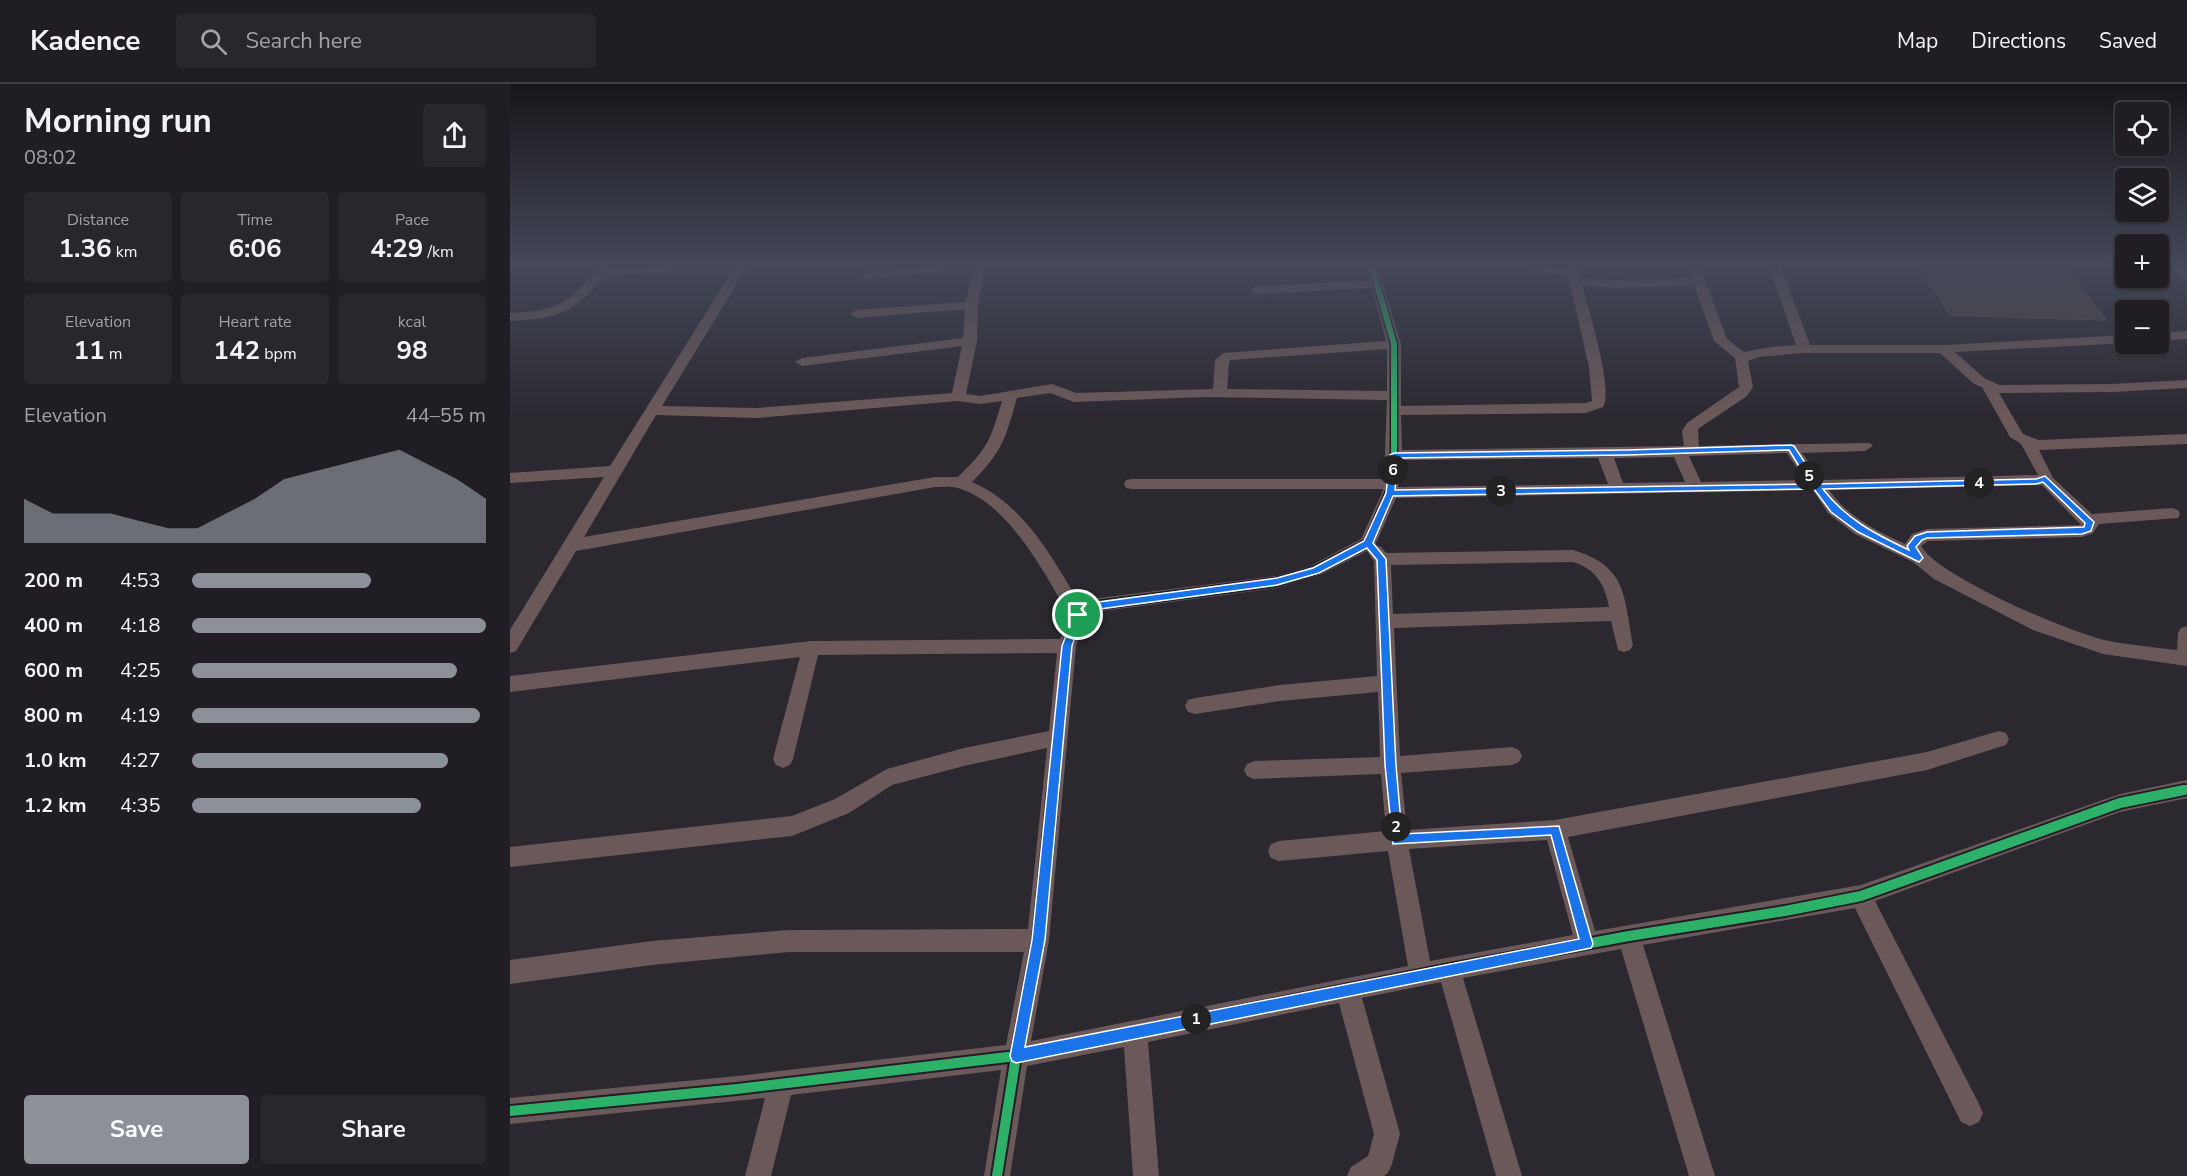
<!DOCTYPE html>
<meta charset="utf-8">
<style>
body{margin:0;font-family:"Nunito Sans",sans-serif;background:#28272c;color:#f1f3f6;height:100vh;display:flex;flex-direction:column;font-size:22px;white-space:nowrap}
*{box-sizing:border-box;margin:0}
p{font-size:20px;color:#a2a2a6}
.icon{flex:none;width:33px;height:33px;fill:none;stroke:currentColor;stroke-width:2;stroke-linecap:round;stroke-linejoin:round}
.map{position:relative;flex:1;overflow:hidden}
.panel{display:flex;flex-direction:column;background:#201e24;width:510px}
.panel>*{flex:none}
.fabs{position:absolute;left:1605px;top:18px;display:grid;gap:12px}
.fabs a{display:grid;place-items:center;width:54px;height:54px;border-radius:6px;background:#201e24;box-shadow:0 2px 4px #0004,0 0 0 2px #3d3c41;font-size:30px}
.pin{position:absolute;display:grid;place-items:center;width:51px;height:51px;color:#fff;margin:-26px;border:3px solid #fff;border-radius:50%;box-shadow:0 2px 6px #0007}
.km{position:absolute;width:30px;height:30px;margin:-15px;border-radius:50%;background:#222;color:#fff;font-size:16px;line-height:30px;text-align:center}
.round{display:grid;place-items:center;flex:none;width:63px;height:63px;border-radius:6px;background:#28272c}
.head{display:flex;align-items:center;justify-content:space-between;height:102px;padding:0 24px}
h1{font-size:33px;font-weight:700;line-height:45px}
.stats{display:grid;grid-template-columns:repeat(3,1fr);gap:9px;height:102px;padding:6px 24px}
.stats div{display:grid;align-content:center;border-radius:6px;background:#28272c;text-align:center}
.stats b{font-size:26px;font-weight:700}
.stats small{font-size:16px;font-weight:400}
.stats p{font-size:16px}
.chart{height:168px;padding:12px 24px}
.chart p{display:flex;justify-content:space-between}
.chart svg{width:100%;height:108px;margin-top:6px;fill:#8c9099;opacity:.7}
.action{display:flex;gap:12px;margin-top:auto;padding:12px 24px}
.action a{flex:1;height:69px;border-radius:6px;background:#8c9099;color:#fff;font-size:24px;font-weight:700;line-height:69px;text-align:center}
.action a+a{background:#28272c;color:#f1f3f6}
ul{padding:0 24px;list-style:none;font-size:20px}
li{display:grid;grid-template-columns:96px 72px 1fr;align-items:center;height:45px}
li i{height:15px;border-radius:8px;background:#8c9099}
header{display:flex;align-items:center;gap:36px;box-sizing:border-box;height:84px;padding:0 30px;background:#201e24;border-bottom:2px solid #3d3c41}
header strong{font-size:28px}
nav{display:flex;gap:33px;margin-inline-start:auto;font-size:21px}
.search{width:420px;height:54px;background:#28272c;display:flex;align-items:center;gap:15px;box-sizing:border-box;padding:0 21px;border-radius:6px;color:#a2a2a6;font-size:22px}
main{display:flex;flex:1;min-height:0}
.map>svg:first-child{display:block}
.building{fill:#4d433d;stroke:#534f50;stroke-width:1.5}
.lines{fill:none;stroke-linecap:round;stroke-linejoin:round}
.minor{fill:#6b5959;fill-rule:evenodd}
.cycleway-far2-casing{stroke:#221b28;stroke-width:9}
.cycleway-far1-casing{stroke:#221b28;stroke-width:11}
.cycleway-casing{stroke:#221b28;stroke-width:14}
.cycleway-far2{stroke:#2db169;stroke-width:6}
.cycleway-far1{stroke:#2db169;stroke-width:8}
.cycleway{stroke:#2db169;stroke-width:10}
.route{fill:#1a73e8;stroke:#fff;stroke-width:1.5;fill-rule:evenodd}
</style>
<header>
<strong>Kadence</strong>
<div class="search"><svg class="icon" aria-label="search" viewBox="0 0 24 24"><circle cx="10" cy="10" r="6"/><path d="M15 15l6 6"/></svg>Search here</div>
<nav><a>Map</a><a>Directions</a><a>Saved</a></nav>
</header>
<main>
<section class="panel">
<div class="head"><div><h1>Morning run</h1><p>08:02</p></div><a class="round"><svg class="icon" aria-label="share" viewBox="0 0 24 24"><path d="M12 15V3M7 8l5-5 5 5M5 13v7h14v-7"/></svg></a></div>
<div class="stats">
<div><p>Distance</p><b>1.36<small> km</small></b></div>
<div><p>Time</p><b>6:06</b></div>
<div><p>Pace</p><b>4:29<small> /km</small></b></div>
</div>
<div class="stats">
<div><p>Elevation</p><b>11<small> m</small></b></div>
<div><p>Heart rate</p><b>142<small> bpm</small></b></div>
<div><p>kcal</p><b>98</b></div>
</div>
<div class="chart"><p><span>Elevation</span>44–55 m</p>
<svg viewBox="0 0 160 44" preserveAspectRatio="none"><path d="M0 44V26L10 32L20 32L30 32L40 35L50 38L60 38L70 32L80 26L90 18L100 15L110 12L120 9L130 6L140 12L150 18L160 26V44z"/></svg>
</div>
<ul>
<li><b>200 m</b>4:53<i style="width:61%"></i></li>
<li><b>400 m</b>4:18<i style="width:100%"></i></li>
<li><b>600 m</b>4:25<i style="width:90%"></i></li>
<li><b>800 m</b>4:19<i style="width:98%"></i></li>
<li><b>1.0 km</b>4:27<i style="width:87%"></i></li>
<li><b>1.2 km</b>4:35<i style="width:78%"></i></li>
</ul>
<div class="action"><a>Save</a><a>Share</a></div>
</section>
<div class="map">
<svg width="1677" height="1092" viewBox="0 0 1677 1092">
<rect width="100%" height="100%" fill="#2b2830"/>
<!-- building -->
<path class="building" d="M1410 183 1478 187H1557L1596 236 1440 231Z"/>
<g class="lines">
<!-- minor -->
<path class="minor" d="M88 180H100L99 185 169 180H239L152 322 247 324 442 309 452 262 292 282 285 278 292 274 453 254 455 225 346 234 340 230 346 226 456 218 463 185 356 195 350 191 356 187 437 180H476L468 221 467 257 456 310 470 312 542 300 566 309 703 305 705 276 713 269 876 257 862 204 746 210 740 206 746 202 860 197 855 180H867L891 260V322L1075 319 1082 317 1079 283 1060 200 1057 197 1058 193 1009 183 1007 180H1032L1056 185 1055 180H1067L1071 194 1106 196 1182 194 1180 180H1192L1195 197 1217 255 1234 268 1261 263 1286 261 1258 180H1270L1300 261H1436L1616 251V259L1445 268 1474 294 1489 301 1602 300 1677 296V304L1602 308 1489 309 1513 350 1529 356 1677 350V360L1529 366 1543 394 1582 430 1662 424 1668 426 1670 430 1668 434 1589 440 1583 449 1572 453 1418 457 1411 462C1429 493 1557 547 1594 556 1618 561 1643 563 1667 566L1668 549 1671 544 1677 542V582L1593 570 1523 546 1424 495 1403 478 1345 450 1318 429 1303 406 886 414 865 461 871 463 876 469 1063 466C1117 482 1114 512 1123 561L1120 566 1114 568 1108 566 1101 537 884 544 890 672 1002 663 1009 666 1012 672 1009 678 1002 681 891 689 897 746 1045 736 1417 668 1489 647 1496 649 1499 655 1496 661 1417 686 1058 753 1085 847 1351 801 1610 710 1677 696V714L1610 728 1365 817 1469 1020 1473 1029 1469 1038 1460 1042 1451 1038 1345 824 1133 861 1205 1092H1179L1111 865 953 894 1012 1092H986L931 898 852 914 890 1050 882 1080 878 1089 874 1092H837L841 1083 858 1072 864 1050 829 919 638 958 649 1092H623L614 963 517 982 500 1092H474L491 986 281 1011 261 1092H235L255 1014 0 1040V1014L227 992 496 961 514 868H279L142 881 0 900V876L142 857 279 846 518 845 537 664 454 682 382 701 339 729 282 752 0 783V763L282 732 325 715 377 685 454 664 539 647 547 569 308 571 283 675 280 681 273 684 266 681 263 675 290 573 0 608V592L301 557 550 555 559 531C534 489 499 419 448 404 441 402 432 403 425 403L66 467 6 567 0 569V546L94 393 0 399V389L100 382 224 184 95 192C61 230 51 234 0 237V229C31 227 48 227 71 203 78 196 85 190 88 180ZM1072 201 1106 204 1184 201 1204 257 1225 274 1229 303 1177 339 1172 347 1174 362 892 366 891 331 1076 329 1093 323C1104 306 1078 224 1072 201ZM877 265V307L717 305 719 278 721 276ZM1292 269H1430L1464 300 1472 303 1500 353 1511 360 1528 391 1312 396 1292 369 1355 367 1363 362 1360 359 1189 362 1188 345 1237 312 1243 303 1238 277 1249 273ZM540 309 564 318 695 313 877 316 874 395H622L616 396 614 400 616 404 622 405H873L872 409 851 455 800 482 767 492 589 514 571 522C543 475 515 421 462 398 493 367 495 355 507 314ZM448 317 470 320 492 317C480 357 478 364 448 393H425L74 453 146 331 247 334ZM1277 369 1295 396 1191 398 1179 372ZM1164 373 1175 398 1113 399 1104 374ZM1088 374 1098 400 888 403 891 376ZM1532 401 1571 441 1417 445 1402 450 1395 460C1365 446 1338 433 1319 406ZM857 467 864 477 867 592 770 601 685 614 678 616 675 622 678 628 685 630 770 617 868 608 870 673 744 677 737 680 734 686 737 692 744 695 871 690 876 747 769 757 761 760 758 767 761 774 769 777 878 767 898 882 521 957 539 856 566 562 575 535 592 527 767 504 812 490ZM1063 478C1086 485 1095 501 1099 523L883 530 881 481ZM1037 756 1063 851 920 877 899 765Z
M1461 180H1496C1488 186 1469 186 1461 180Z
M1657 180H1671L1677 186V196L1673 195Z
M1677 247V255L1648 257V249Z"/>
<!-- cycleway-far2 casing -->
<g class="cycleway-far2-casing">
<path id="cycleway-far2" d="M861 180 884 260V371L880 410"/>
</g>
<!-- cycleway-far1 casing -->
<g class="cycleway-far1-casing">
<path id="cycleway-far1" d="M543 707 557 562 568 531 589 521 767 498 806 486 858 459 880 408
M1667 707 1677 705"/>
</g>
<!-- cycleway casing -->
<g class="cycleway-casing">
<path id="cycleway" d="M0 1027 227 1005 506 972 939 885 1119 852 1275 827 1351 812 1610 719 1674 706
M487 1092 506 972 528 856 543 706"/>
</g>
<!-- cycleway-far2 -->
<use href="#cycleway-far2" class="cycleway-far2"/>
<!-- cycleway-far1 -->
<use href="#cycleway-far1" class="cycleway-far1"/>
<!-- cycleway -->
<use href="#cycleway" class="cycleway"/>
</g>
<!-- sky -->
<linearGradient id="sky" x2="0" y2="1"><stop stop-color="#18161a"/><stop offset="0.54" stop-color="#444859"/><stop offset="1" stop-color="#444859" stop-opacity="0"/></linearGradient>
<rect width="1677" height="333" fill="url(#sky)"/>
<!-- route -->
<path class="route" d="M1281 361 1284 362 1309 400 1526 395 1535 392 1584 438 1581 447 1572 450 1417 454 1412 456 1406 463 1413 474 1409 478 1348 448 1321 428 1304 405 883 412 863 459 876 475 886 681 892 750 1049 742 1083 860 1081 864 506 979 502 977 500 972 522 856 552 562 565 528 589 518 767 494 803 484 854 457 876 409 880 371 884 369 1117 366ZM1279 366 1300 400 885 406 888 374 1117 371ZM1533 398 1575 439 1574 443 1417 448 1405 452 1397 462 1399 466C1365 450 1336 435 1313 405L1526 400ZM857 464 867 476 875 681 883 760 1041 751 1069 855 515 963 535 856 562 562 572 533 590 525 767 501 809 489Z"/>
</svg>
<div class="fabs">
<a><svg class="icon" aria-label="locate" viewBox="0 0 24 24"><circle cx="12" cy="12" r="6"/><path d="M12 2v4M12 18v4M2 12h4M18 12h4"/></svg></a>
<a><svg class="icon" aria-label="layers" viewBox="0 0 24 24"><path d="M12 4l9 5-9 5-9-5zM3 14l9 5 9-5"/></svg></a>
<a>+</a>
<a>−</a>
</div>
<div class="pin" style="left:568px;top:531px;background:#1e9e55"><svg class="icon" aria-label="arrive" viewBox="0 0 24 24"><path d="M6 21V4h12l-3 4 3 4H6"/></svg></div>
<b class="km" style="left:686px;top:935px">1</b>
<b class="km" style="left:886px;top:743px">2</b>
<b class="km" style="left:991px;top:407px">3</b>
<b class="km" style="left:1469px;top:399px">4</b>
<b class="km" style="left:1299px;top:392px">5</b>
<b class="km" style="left:883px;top:386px">6</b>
</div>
</main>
